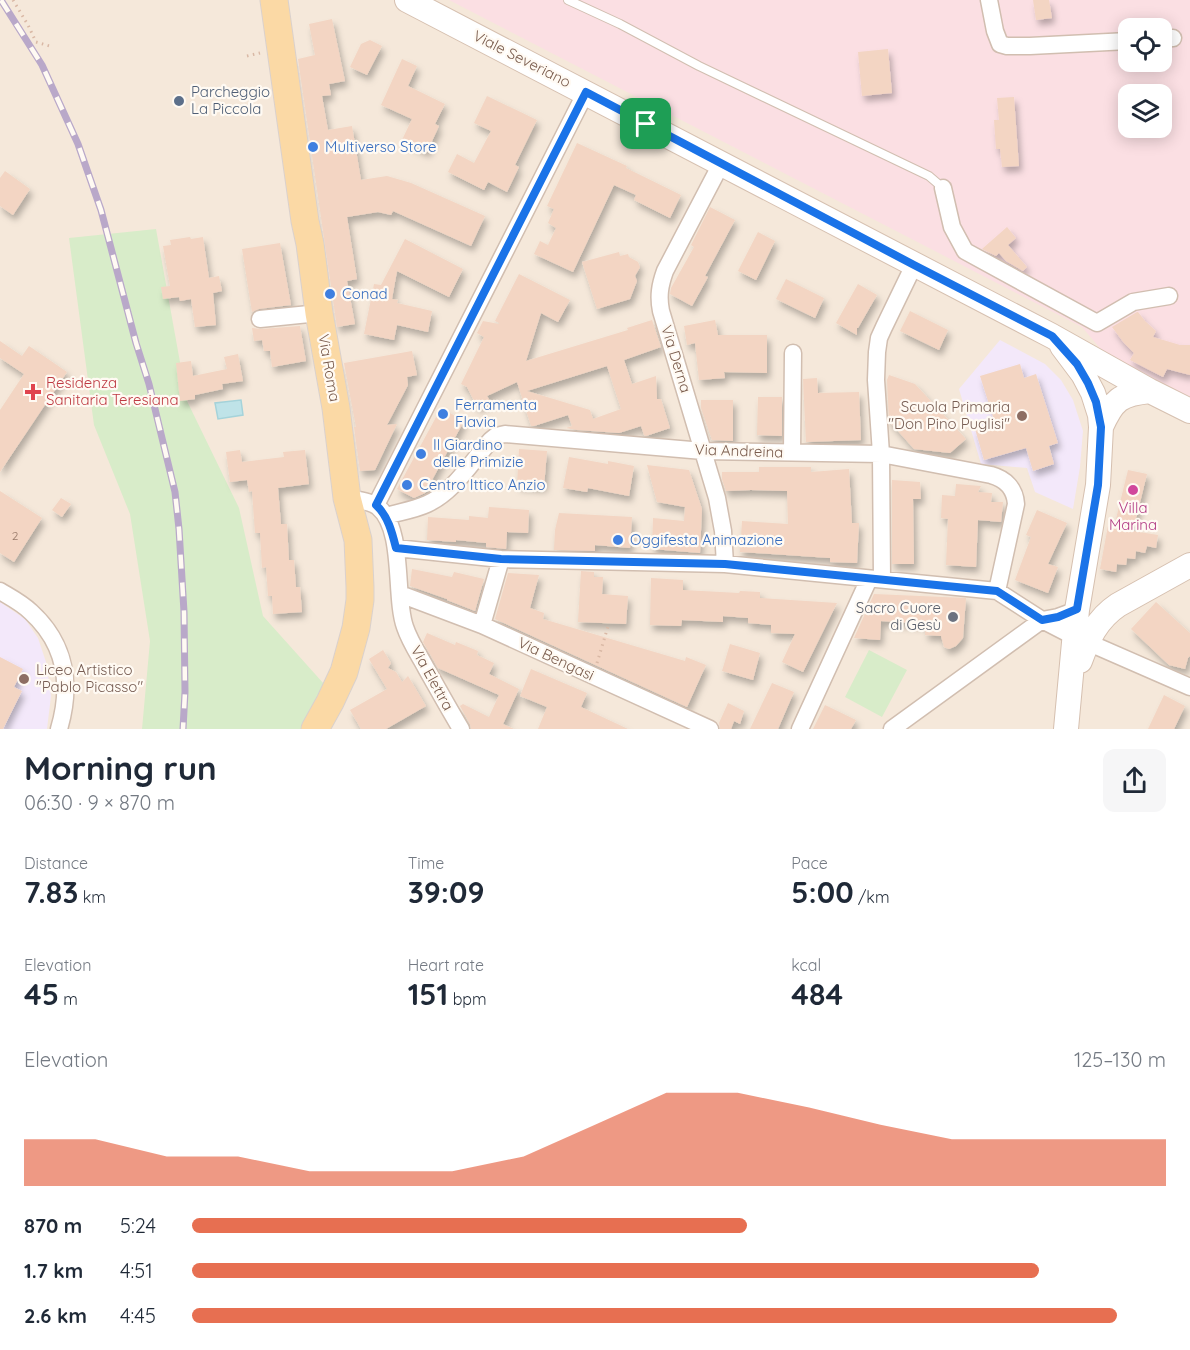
<!DOCTYPE html>
<meta charset="utf-8">
<style>
body{margin:0;font-family:Quicksand,sans-serif;background:#f6f6f7;color:#1f2937;height:100vh;display:flex;flex-direction:column;font-size:22px;white-space:nowrap}
*{box-sizing:border-box;margin:0}
p{font-size:20px;color:#747a83}
.icon{flex:none;width:33px;height:33px;fill:none;stroke:currentColor;stroke-width:2;stroke-linecap:round;stroke-linejoin:round}
.map{position:relative;height:729px;overflow:hidden}
.side{display:flex;flex-direction:column;background:#fff;flex:1}
.side>*{flex:none}
.buttons{position:absolute;left:1118px;top:18px;display:grid;gap:12px}
.buttons a{display:grid;place-items:center;width:54px;height:54px;border-radius:12px;background:#fff;box-shadow:0 3px 15px #0003;font-size:30px}
.pin{position:absolute;display:grid;place-items:center;width:51px;height:51px;color:#fff;margin:-26px;border-radius:12px;box-shadow:0 3px 9px #0006}
.round{display:grid;place-items:center;flex:none;width:63px;height:63px;border-radius:12px;background:#f6f6f7}
.summary{display:flex;align-items:center;justify-content:space-between;height:102px;padding:0 24px}
h1{font-size:33px;font-weight:700;line-height:45px}
.figures{display:grid;grid-template-columns:repeat(3,1fr);gap:9px;height:102px;padding:6px 24px}
.figures div{display:grid;align-content:center}
.figures b{font-size:30px;font-weight:700}
.figures small{font-size:16px;font-weight:400}
.figures p{font-size:16px}
.chart{height:168px;padding:12px 24px}
.chart p{display:flex;justify-content:space-between}
.chart svg{width:100%;height:108px;margin-top:6px;fill:#e76f51;opacity:.7}
ul{padding:0 24px;list-style:none;font-size:20px}
li{display:grid;grid-template-columns:96px 72px 1fr;align-items:center;height:45px}
li i{height:15px;border-radius:8px;background:#e76f51}
.map>svg:first-child{display:block}
.residential{fill:#f5e8da;fill-rule:evenodd}
.education{fill:#f3e8fa}
.medical{fill:#fbdfe3;fill-rule:evenodd}
.green{fill:#d8ecc9}
.water{fill:#bfe3e8;stroke:#a5d3da;stroke-width:1.5}
.building{fill:#f3d5c3;fill-rule:evenodd;filter:url(#shadow)}
.lines{fill:none;stroke-linecap:round;stroke-linejoin:round}
.service-casing{stroke:#d1beb0;stroke-width:10}
.minor-casing{stroke:#d1beb0;stroke-width:19}
.secondary-casing{stroke:#d6c0b0;stroke-width:26}
.primary-casing{stroke:#dad1cd;stroke-width:29}
.path{stroke:#d9b8a5;stroke-width:3;stroke-dasharray:1.5 4.5;stroke-linecap:butt}
.service{stroke:#fff;stroke-width:8}
.minor{stroke:#fff;stroke-width:16}
.secondary{stroke:#fff;stroke-width:24}
.primary{stroke:#fbd9a5;stroke-width:27}
.rail-casing{stroke:#b9a8c9;stroke-width:7}
.rail{stroke:#fffaf3;stroke-width:4.5;stroke-dasharray:14;stroke-linecap:butt}
.route-casing{stroke:#fff;stroke-width:12}
.route{stroke:#1a73e8;stroke-width:8}
.service-dot{fill:#5c6f8a;stroke:#fffaf3;stroke-width:2}
.shop-dot{fill:#3f7fe0;stroke:#fffaf3;stroke-width:2}
.health-dot{fill:#e0444e;stroke:#fffaf3;stroke-width:2}
.education-dot{fill:#8d6e63;stroke:#fffaf3;stroke-width:2}
.hotel-dot{fill:#d1479c;stroke:#fffaf3;stroke-width:2}
.worship-dot{fill:#6b7280;stroke:#fffaf3;stroke-width:2}
.labels{text-anchor:middle;stroke-width:4.5;stroke-linejoin:round;paint-order:stroke}
.number-label{font-size:12px;fill:#987a6a}
.street-label{font-size:15px;fill:#7a5c4d;stroke:#fffaf3}
.service-label{font-size:15px;fill:#4e5e75;stroke:#fffaf3;text-anchor:start}
.shop-label{font-size:15px;fill:#366cbe;stroke:#fffaf3;text-anchor:start}
.health-label{font-size:15px;fill:#be3a42;stroke:#fffaf3;text-anchor:start}
.education-label{font-size:15px;fill:#785e54;stroke:#fffaf3;text-anchor:end}
.hotel-label{font-size:15px;fill:#b23c85;stroke:#fffaf3}
.worship-label{font-size:15px;fill:#5b616d;stroke:#fffaf3;text-anchor:end}
</style>
<div class="map">
<svg width="1190" height="729" viewBox="0 0 1190 729">
<defs>
<filter id="shadow"><feDropShadow dx="3" dy="5.5" stdDeviation="3" flood-color="#0004"/></filter>
</defs>
<rect width="100%" height="100%" fill="#fdf6ec"/>
<!-- residential -->
<path class="residential" d="M0 0H1190V729H0ZM1128 28H1161V62H1128ZM1128 94H1161V128H1128Z"/>
<!-- education -->
<path class="education" d="M1000 340 1045 364 1061 380 1073 400 1083 431 1080 467 1073 509 1035 492 1027 468 981 464 959 389Z
M0 602 25 619 38 638 46 662 51 696 47 729H0Z"/>
<!-- medical -->
<path class="medical" d="M449 0H1190V406L1116 367 1082 327ZM1128 28H1161V62H1128ZM1128 94H1161V128H1128Z"/>
<!-- green -->
<path class="green" d="M156 229 187 401 239 508 263 616 324 684 310 716 332 729H142L150 641 130 514 94 425 69 238Z
M869 650 907 670 882 717 845 697Z"/>
<!-- water -->
<path class="water" d="M241 400 243 415 218 419 215 403Z"/>
<!-- building -->
<path class="building" d="M1033 0H1049L1052 18 1036 20Z
M332 19 345 81 329 84 331 95 322 96 328 130 352 126 361 180 387 176 411 183 485 216 471 246 393 211 391 215 378 212 347 217 357 279 347 281 355 324 337 327 298 59 315 55 309 24Z
M370 40 382 46 367 75 350 67 361 44Z
M888 49 892 93 862 96 858 52Z
M402 59 417 66 408 86 445 104 435 124 439 126 427 152 402 140 412 119 381 105Z
M487 96 537 120 515 165 519 167 507 192 488 182 484 190 448 172 457 154 474 163 491 131 474 123Z
M1014 97 1019 166 1002 167 1000 149H996L994 120H999L997 98Z
M577 143 627 166 626 168 681 195 670 218 634 200 636 195 614 185 573 272 534 254 540 241 548 245 556 228 548 223 554 209 547 206Z
M5 171 30 189 13 215 0 206V178Z
M710 207 735 220 705 276 708 277 692 306 670 294 671 288 694 247 691 245Z
M1007 227 1016 238 1008 245 1027 267 1023 271 1006 261 999 253 996 256 982 249Z
M758 232 775 241 756 280 738 271Z
M190 237 191 239 203 237 209 278 219 276 222 291 213 293 216 325 195 327 191 299 180 301 179 297 163 299 161 287 170 286 163 246 171 245 170 240Z
M405 239 463 269 449 297 397 271 392 299 398 300 397 303 432 311 428 332 397 325 394 340 364 334 374 284 381 285Z
M280 243 291 305 259 309 252 312 242 249Z
M619 252 620 256 628 254 629 257 638 262 640 267 635 276 637 281 630 299 597 309 582 262Z
M519 274 570 300 558 322 541 313 526 361 628 330 627 328 652 320 661 347 624 360 632 384 656 376 657 399H661L670 428 646 436 644 435 641 426 619 433 577 430 566 428 572 426 568 415 534 426H531L517 382 487 396 490 401 477 407 467 387 461 384 484 337 477 333 483 321 499 324V323L495 321ZM607 366 621 409 593 419 590 410 527 391Z
M786 279 824 298 815 318 776 299Z
M858 284 877 295 858 328H857V335L836 323Z
M910 311 948 330 939 350 900 331Z
M1137 312H1138L1145 321 1156 331 1153 337 1180 345H1190V375L1167 369 1163 377 1130 360 1134 353 1124 343 1112 327Z
M715 320 718 335H767V373L724 372 725 378 699 380 695 343 687 345 684 326Z
M300 326 306 361 272 367 270 351H264L262 340 254 341 252 328 261 329Z
M0 341 22 356 29 346 67 372 0 472V410L24 374 0 358Z
M412 351 417 375 407 377 408 385 387 425 397 424 375 470 360 471 354 427H356L344 363Z
M238 354 243 381 222 384 223 389 195 395V399L180 401 176 363 191 361 193 376 227 369 224 357Z
M1020 364 1024 378 1036 374 1058 443 1049 446 1054 464 1033 471 1026 448 984 460 975 429 995 423 980 376Z
M889 375 915 384 966 439 950 453 914 449 889 421 887 380Z
M817 378 818 393 859 392 861 440 806 442 803 379Z
M758 397H782V436L757 435Z
M701 400H733V441L712 440 701 408Z
M441 408 464 421 425 493 414 498 397 489Z
M519 449 547 451 544 487 517 485Z
M240 450 242 462 284 457 283 452 305 450 309 484 278 488 281 524H287L289 560H294L296 587H300L302 612 273 614 272 596H268L266 567 262 568 260 533H255L252 491 249 492 247 480 230 482 226 452Z
M569 457 608 464V461L634 466 629 496 588 488 587 492 563 488Z
M647 465 689 470 702 509 700 553 652 549 653 518 684 521 685 507 657 502Z
M759 467H811V472L849 469 852 523H859L857 563 830 562V558L740 552 742 521 788 524 787 491 751 490 726 491 722 479V472H759Z
M1128 470 1147 474 1133 531 1158 535 1156 548 1147 546 1145 553 1136 551 1135 559 1127 558 1126 565 1117 564 1116 572 1100 569 1108 526 1114 527Z
M892 480 920 482 921 499H913L914 564H892Z
M956 484 981 486 978 492 992 493 991 502H1003L1001 522 978 520 976 567 946 565 948 519 941 518 942 495 955 496Z
M0 491 42 518 14 562 0 553Z
M61 498 71 504 62 517 52 510Z
M489 507 529 510 528 533 507 532 506 549 486 547V543L456 540V542L427 540 428 517 469 520V516L488 518Z
M1037 510 1067 523 1048 564 1058 567 1048 593 1015 580 1031 537 1026 535Z
M559 513 632 517 630 548 595 545V551L554 550 555 530Z
M412 569 452 577 454 572 484 579 475 611 447 600V599L410 586Z
M581 571 594 572V577H603L602 594 628 596 626 624 578 622Z
M508 573 539 575 530 608 544 613 543 619 685 661 686 657 706 665 687 707 495 619Z
M651 578 683 580V590L739 593 740 591 760 592V598L837 603 803 672 782 662 795 634 771 633V625L748 623V618L723 616V622L682 620 681 626 650 625Z
M874 594 966 598 963 638 956 646 949 649 944 647 941 636 925 635 926 624 881 621 880 640 854 638Z
M1156 602 1190 633V656L1188 658 1185 669 1169 665 1131 629Z
M427 633 455 645 456 642 478 651 477 655 494 663 489 674 519 689 503 724 514 729H471L470 724 460 706 463 704 489 717 499 695 438 668 423 642Z
M730 644 760 653 753 680 722 671Z
M383 650 391 663 388 668 396 672 402 682 408 676 426 706 386 729H361L350 710 387 689 369 659Z
M0 657 23 669 14 687 22 691 3 729H0Z
M531 669 587 693 581 707 628 729H538L547 707 520 696Z
M772 683 794 692 778 729H750Z
M1164 695 1185 706 1174 729H1148Z
M728 703 744 711 740 724 734 721 731 729H720L719 723Z
M825 705 856 720 851 729H813Z"/>
<g class="lines">
<!-- service casing -->
<g class="service-casing">
<path id="service" d="M568 0 620 24 699 66 929 176 943 188"/>
</g>
<!-- minor casing -->
<g class="minor-casing">
<path id="minor" d="M989 0 995 31 1000 44 1007 46H1030L1128 41
M1161 39 1173 38
M721 164 665 271C660 285 658 296 661 311L717 498 723 531 725 564
M943 188 952 227 965 251 1097 323 1133 302 1169 296
M260 319 319 313
M792 452 793 353
M347 498C357 500 371 501 378 507 405 529 394 597 405 627 410 642 419 655 426 668 438 689 449 709 461 729
M376 505 586 92
M386 516C399 512 414 510 427 504 455 491 471 462 491 440L496 436 505 434 703 451 881 454 991 475C1006 479 1015 489 1016 504L997 591
M396 548 501 559 725 564 997 591 1042 620 1075 637
M882 579 881 454 876 380 877 352 879 338 884 327 914 265
M0 591C10 597 22 603 31 612 66 644 72 685 59 729
M400 594 482 625 710 729
M482 625 501 559
M1087 642 1190 687
M800 729 869 579
M892 729 1042 620 1058 617 1077 610"/>
</g>
<!-- secondary casing -->
<g class="secondary-casing">
<path id="secondary" d="M407 0 1052 336 1150 391 1190 411
M1062 346 1083 374 1093 393 1100 415 1101 427 1098 485 1077 610 1066 729
M1101 427C1113 400 1120 394 1150 391
M1080 661C1088 639 1097 619 1118 605L1190 565"/>
</g>
<!-- primary casing -->
<g class="primary-casing">
<path id="primary" d="M274 0 305 221 310 244 319 313 336 408 347 498 358 540 360 587V600L356 628 344 672 330 702 315 729"/>
</g>
<!-- path -->
<path class="path" d="M13 0 28 25 36 42 53 47
M247 56 260 53
M597 663 609 623"/>
<!-- service -->
<use href="#service" class="service"/>
<!-- minor -->
<use href="#minor" class="minor"/>
<!-- secondary -->
<use href="#secondary" class="secondary"/>
<!-- primary -->
<use href="#primary" class="primary"/>
<!-- rail casing -->
<g class="rail-casing">
<path id="rail" d="M1 0 42 65 78 144 101 210 136 343 149 384 175 492 179 529 184 612 185 692 183 729"/>
</g>
<!-- rail -->
<use href="#rail" class="rail"/>
</g>
<g class="lines">
<!-- route casing -->
<g class="route-casing">
<path id="route" d="M586 92 914 265 1052 336 1077 364 1088 383 1096 402 1101 427 1098 485 1077 609 1058 617 1042 620 997 591 725 564 501 559 396 548C392 532 388 516 376 505Z"/>
</g>
<!-- route -->
<use href="#route" class="route"/>
</g>
<!-- markers -->
<circle class="service-dot" cx="179" cy="101" r="6"/>
<g class="shop-dot">
<circle cx="313" cy="147" r="6"/>
<circle cx="330" cy="294" r="6"/>
<circle cx="443" cy="414" r="6"/>
<circle cx="421" cy="454" r="6"/>
<circle cx="407" cy="485" r="6"/>
<circle cx="618" cy="540" r="6"/>
</g>
<path class="health-dot" d="M30 383h6v6h6v6h-6v6h-6v-6h-6v-6h6z"/>
<g class="education-dot">
<circle cx="1022" cy="416" r="6"/>
<circle cx="24" cy="679" r="6"/>
</g>
<circle class="hotel-dot" cx="1133" cy="490" r="6"/>
<circle class="worship-dot" cx="953" cy="617" r="6"/>
<g class="labels">
<!-- number labels -->
<g class="number-label">
<text x="15" y="540">2</text>
</g>
<!-- street labels -->
<g class="street-label">
<text transform="translate(522 59) rotate(27)" y="5">Viale Severiano</text>
<text transform="translate(676 359) rotate(73)" y="5">Via Derna</text>
<text transform="translate(329 368) rotate(80)" y="5">Via Roma</text>
<text transform="translate(739 451) rotate(2)" y="5">Via Andreina</text>
<text transform="translate(556 659) rotate(25)" y="5">Via Bengasi</text>
<text transform="translate(432 678) rotate(61)" y="5">Via Elettra</text>
</g>
<!-- service labels -->
<g class="service-label">
<text x="191" y="97">Parcheggio<tspan x="191" dy="17">La Piccola</tspan></text>
</g>
<!-- shop labels -->
<g class="shop-label">
<text x="325" y="152">Multiverso Store</text>
<text x="342" y="299">Conad</text>
<text x="455" y="410">Ferramenta<tspan x="455" dy="17">Flavia</tspan></text>
<text x="433" y="450">Il Giardino<tspan x="433" dy="17">delle Primizie</tspan></text>
<text x="419" y="490">Centro Ittico Anzio</text>
<text x="630" y="545">Oggifesta Animazione</text>
</g>
<!-- health labels -->
<g class="health-label">
<text x="46" y="388">Residenza<tspan x="46" dy="17">Sanitaria Teresiana</tspan></text>
</g>
<!-- education labels -->
<g class="education-label">
<text x="1010" y="412">Scuola Primaria<tspan x="1010" dy="17">"Don Pino Puglisi"</tspan></text>
<text x="36" y="675" text-anchor="start">Liceo Artistico<tspan x="36" dy="17">"Pablo Picasso"</tspan></text>
</g>
<!-- hotel labels -->
<g class="hotel-label">
<text x="1133" y="513">Villa<tspan x="1133" dy="17">Marina</tspan></text>
</g>
<!-- worship labels -->
<g class="worship-label">
<text x="941" y="613">Sacro Cuore<tspan x="941" dy="17">di Gesù</tspan></text>
</g>
</g>
</svg>
<div class="buttons">
<a><svg class="icon" aria-label="locate" viewBox="0 0 24 24"><circle cx="12" cy="12" r="6"/><path d="M12 2v4M12 18v4M2 12h4M18 12h4"/></svg></a>
<a><svg class="icon" aria-label="layers" viewBox="0 0 24 24"><path d="M12 4l9 5-9 5-9-5zM3 14l9 5 9-5"/></svg></a>
</div>
<div class="pin" style="left:646px;top:124px;background:#1e9e55"><svg class="icon" aria-label="arrive" viewBox="0 0 24 24"><path d="M6 21V4h12l-3 4 3 4H6"/></svg></div>
</div>
<section class="side">
<div class="summary"><div><h1>Morning run</h1><p>06:30 · 9 × 870 m</p></div><a class="round"><svg class="icon" aria-label="share" viewBox="0 0 24 24"><path d="M12 15V3M7 8l5-5 5 5M5 13v7h14v-7"/></svg></a></div>
<div class="figures">
<div><p>Distance</p><b>7.83<small> km</small></b></div>
<div><p>Time</p><b>39:09</b></div>
<div><p>Pace</p><b>5:00<small> /km</small></b></div>
</div>
<div class="figures">
<div><p>Elevation</p><b>45<small> m</small></b></div>
<div><p>Heart rate</p><b>151<small> bpm</small></b></div>
<div><p>kcal</p><b>484</b></div>
</div>
<div class="chart"><p><span>Elevation</span>125–130 m</p>
<svg viewBox="0 0 160 44" preserveAspectRatio="none"><path d="M0 44V25L10 25L20 32L30 32L40 38L50 38L60 38L70 32L80 19L90 6L100 6L110 12L120 19L130 25L140 25L150 25L160 25V44z"/></svg>
</div>
<ul>
<li><b>870 m</b>5:24<i style="width:57%"></i></li>
<li><b>1.7 km</b>4:51<i style="width:87%"></i></li>
<li><b>2.6 km</b>4:45<i style="width:95%"></i></li>
</ul>
</section>
